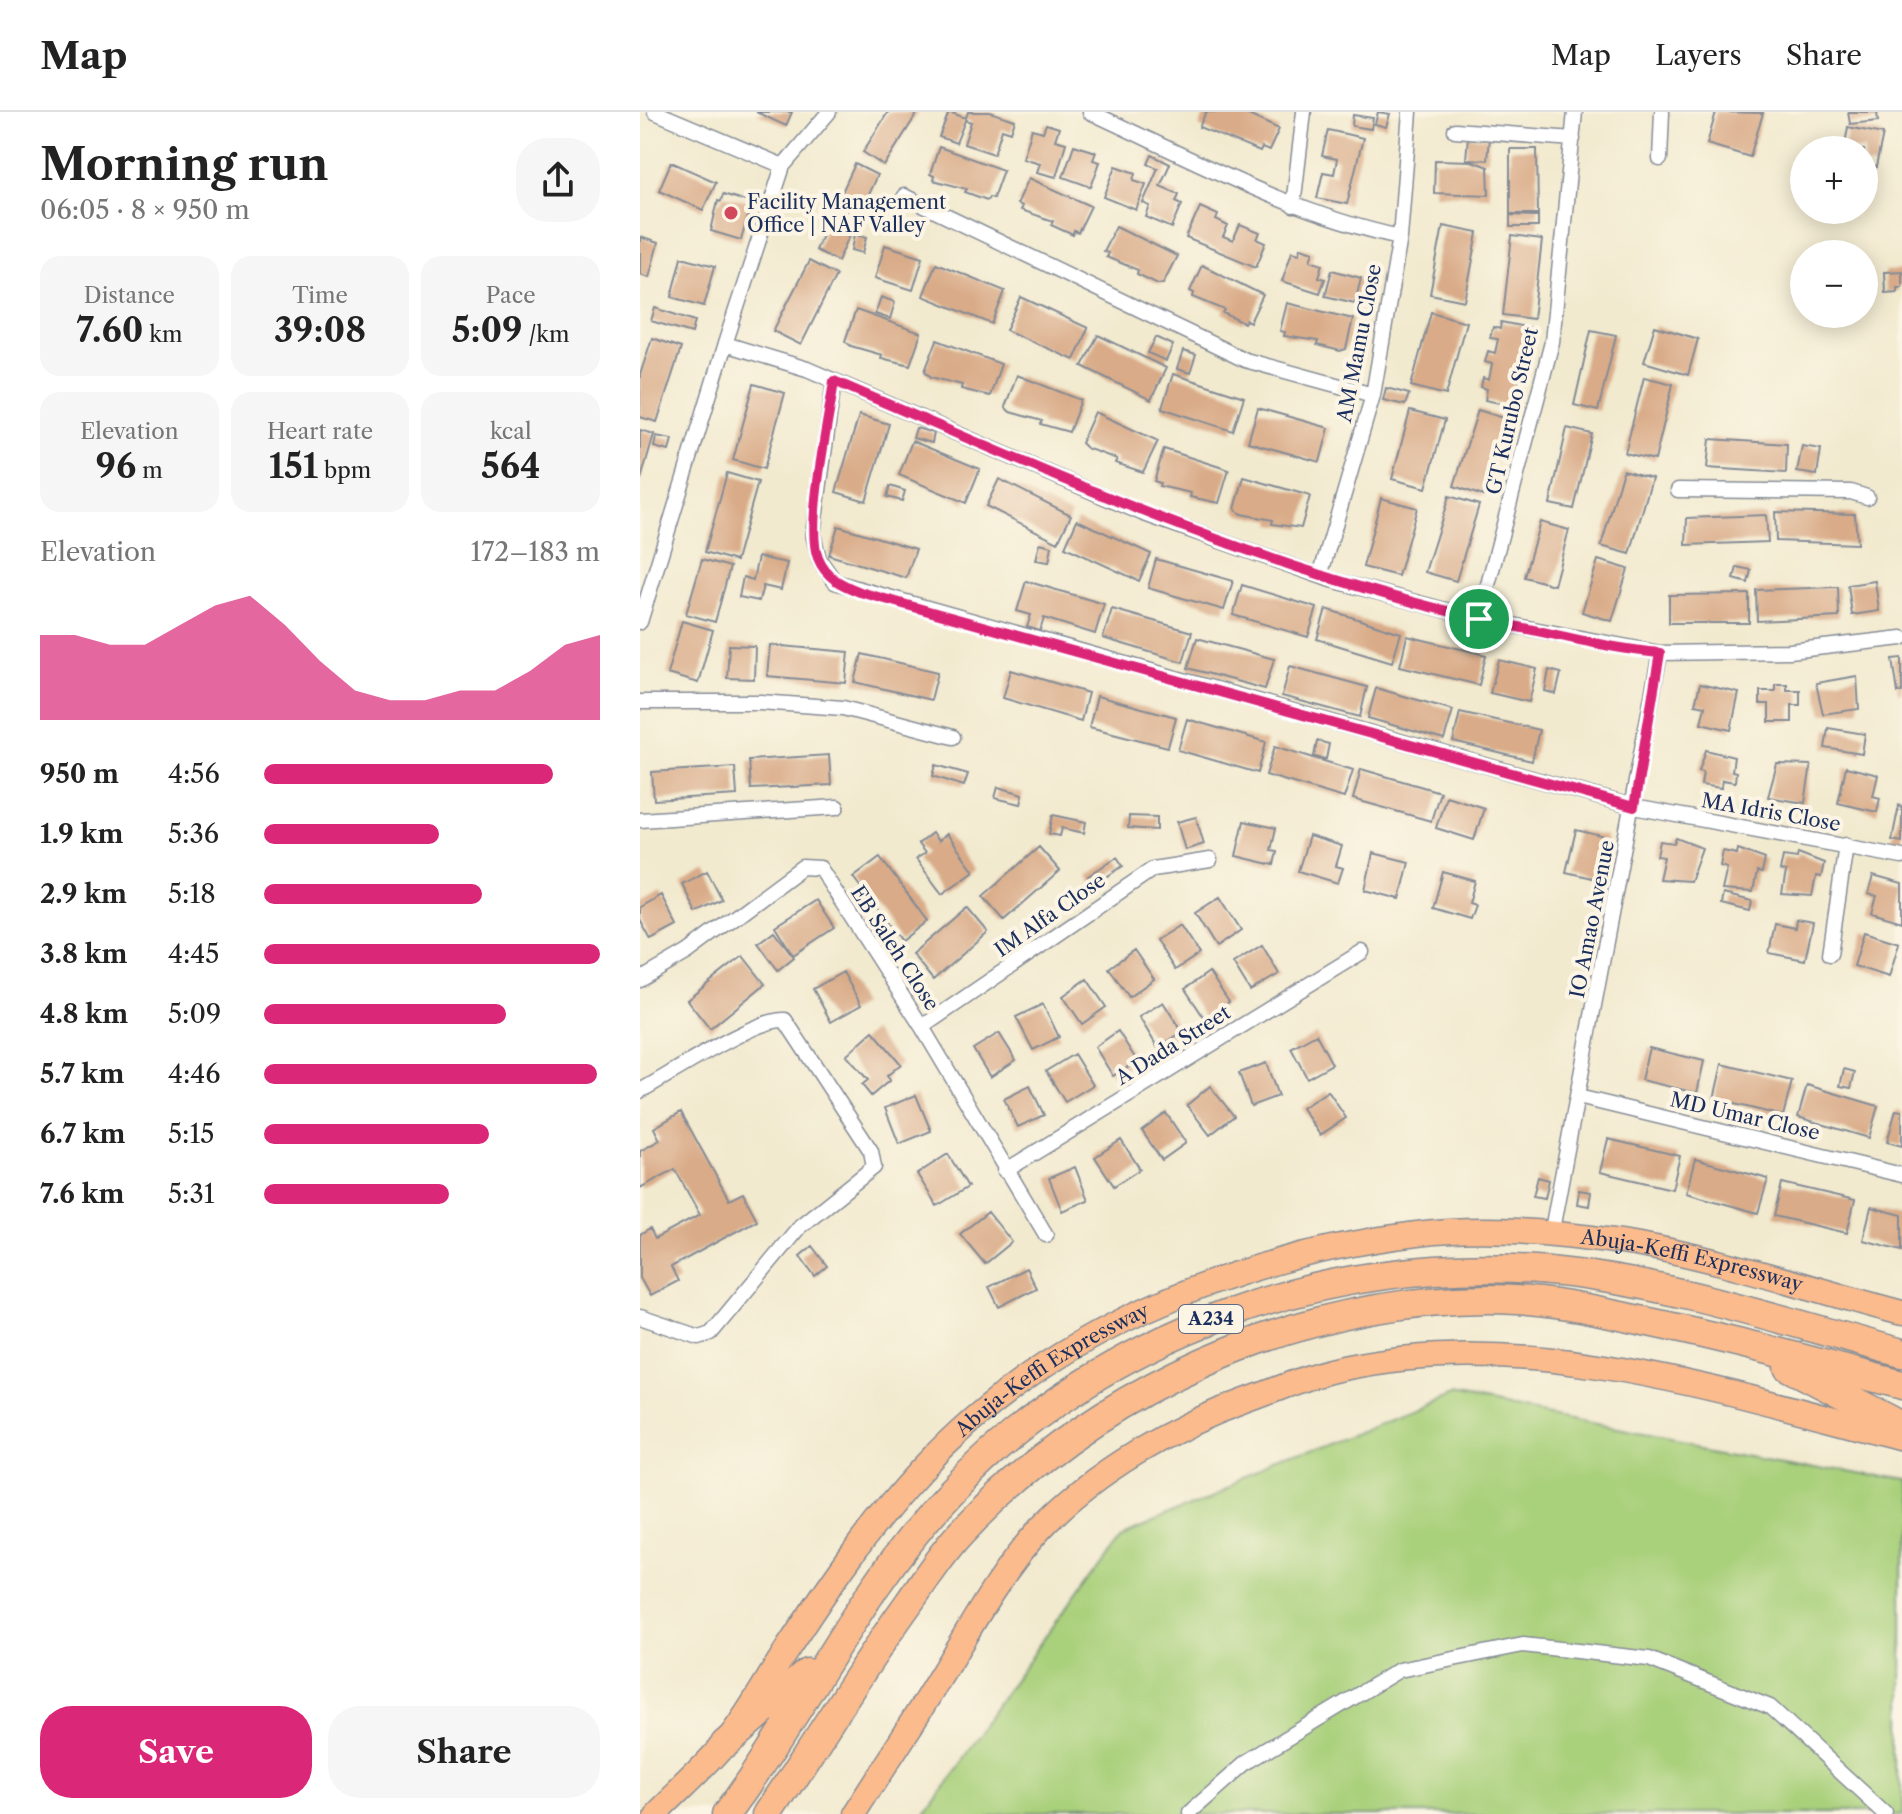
<!DOCTYPE html>
<meta charset="utf-8">
<style>
body{margin:0;font-family:"Libre Caslon Text",serif;background:#f6f6f6;color:#222;height:100vh;display:flex;flex-direction:column;font-size:30px;white-space:nowrap}
*{box-sizing:border-box;margin:0}
p{font-size:26px;color:#767676}
.icon{flex:none;width:44px;height:44px;fill:none;stroke:currentColor;stroke-width:2;stroke-linecap:round;stroke-linejoin:round}
.map{position:relative;flex:1;overflow:hidden}
.drawer{display:flex;flex-direction:column;background:#fff;width:640px}
.drawer>*{flex:none}
.tools{position:absolute;left:1150px;top:24px;display:grid;gap:16px}
.tools a{display:grid;place-items:center;width:88px;height:88px;border-radius:50%;background:#fff;box-shadow:0 4px 20px #0003;font-size:40px}
.pin{position:absolute;display:grid;place-items:center;width:68px;height:68px;color:#fff;margin:-34px;border:4px solid #fff;border-radius:50%;box-shadow:0 2px 8px #0007}
.round{display:grid;place-items:center;flex:none;width:84px;height:84px;border-radius:32px;background:#f6f6f6}
.headline{display:flex;align-items:center;justify-content:space-between;height:136px;padding:0 40px}
h1{font-size:44px;font-weight:700;line-height:60px}
.stats{display:grid;grid-template-columns:repeat(3,1fr);gap:12px;height:136px;padding:8px 40px}
.stats div{display:grid;align-content:center;border-radius:20px;background:#f6f6f6;text-align:center}
.stats b{font-size:34px;font-weight:700}
.stats small{font-size:22px;font-weight:400}
.stats p{font-size:22px}
.chart{height:224px;padding:16px 40px}
.chart p{display:flex;justify-content:space-between}
.chart svg{width:100%;height:144px;margin-top:8px;fill:#db2777;opacity:.7}
.button{display:flex;gap:16px;margin-top:auto;padding:16px 40px}
.button a{flex:1;height:92px;border-radius:32px;background:#db2777;color:#fff;font-size:32px;font-weight:700;line-height:92px;text-align:center}
.button a+a{background:#f6f6f6;color:#222}
ul{padding:0 40px;list-style:none;font-size:26px}
li{display:grid;grid-template-columns:128px 96px 1fr;align-items:center;height:60px}
li i{height:20px;border-radius:10px;background:#db2777}
header{display:flex;align-items:center;gap:48px;box-sizing:border-box;height:112px;padding:0 40px;background:#fff;border-bottom:2px solid #e0e0e0}
header strong{font-size:38px}
nav{display:flex;gap:44px;margin-inline-start:auto;font-size:28px}
main{display:flex;flex:1;min-height:0}
.map>svg:first-child{display:block}
.green{fill:#a9d07a;stroke:#62806c;stroke-width:2}
.building{fill:#d9ab88}
.lines{fill:none;stroke-linecap:round;stroke-linejoin:round}
.minor-casing{stroke:#868c96;stroke-width:17}
.trunk-casing{stroke:#868c96;stroke-width:27}
.motorway-casing{stroke:#868c96;stroke-width:31}
.minor{stroke:#fff;stroke-width:14}
.trunk{stroke:#fbbb8c;stroke-width:24}
.motorway{stroke:#fbbb8c;stroke-width:28}
.route-casing{stroke:#fff;stroke-width:16}
.route{stroke:#db2777;stroke-width:10}
.poi-dot{fill:#d1495b;stroke:#fcf5e5;stroke-width:3}
.labels{text-anchor:middle;stroke-width:8;stroke-linejoin:round;paint-order:stroke}
.shield{fill:#fcf5e5;stroke:#5e6a86;stroke-width:2}
.shield-label{font-size:18px;font-weight:bold;fill:#1b2f5e}
.poi-label{font-size:20px;fill:#1b2f5e;stroke:#fcf5e5;text-anchor:start}
.street-label{font-size:20px;fill:#1b2f5e;stroke:#fcf5e5}
</style>
<header>
<strong>Map</strong>
<nav><a>Map</a><a>Layers</a><a>Share</a></nav>
</header>
<main>
<section class="drawer">
<div class="headline"><div><h1>Morning run</h1><p>06:05 · 8 × 950 m</p></div><a class="round"><svg class="icon" aria-label="share" viewBox="0 0 24 24"><path d="M12 15V3M7 8l5-5 5 5M5 13v7h14v-7"/></svg></a></div>
<div class="stats">
<div><p>Distance</p><b>7.60<small> km</small></b></div>
<div><p>Time</p><b>39:08</b></div>
<div><p>Pace</p><b>5:09<small> /km</small></b></div>
</div>
<div class="stats">
<div><p>Elevation</p><b>96<small> m</small></b></div>
<div><p>Heart rate</p><b>151<small> bpm</small></b></div>
<div><p>kcal</p><b>564</b></div>
</div>
<div class="chart"><p><span>Elevation</span>172–183 m</p>
<svg viewBox="0 0 160 44" preserveAspectRatio="none"><path d="M0 44V18L10 18L20 21L30 21L40 15L50 9L60 6L70 15L80 26L90 35L100 38L110 38L120 35L130 35L140 29L150 21L160 18V44z"/></svg>
</div>
<ul>
<li><b>950 m</b>4:56<i style="width:86%"></i></li>
<li><b>1.9 km</b>5:36<i style="width:52%"></i></li>
<li><b>2.9 km</b>5:18<i style="width:65%"></i></li>
<li><b>3.8 km</b>4:45<i style="width:100%"></i></li>
<li><b>4.8 km</b>5:09<i style="width:72%"></i></li>
<li><b>5.7 km</b>4:46<i style="width:99%"></i></li>
<li><b>6.7 km</b>5:15<i style="width:67%"></i></li>
<li><b>7.6 km</b>5:31<i style="width:55%"></i></li>
</ul>
<div class="button"><a>Save</a><a>Share</a></div>
</section>
<div class="map">
<svg width="1262" height="1702" viewBox="0 0 1262 1702">
<rect width="100%" height="100%" fill="#fcf5e5"/>
<filter id="ink" filterUnits="userSpaceOnUse"><feTurbulence type="fractalNoise" baseFrequency=".0125" numOctaves="2"/><feDisplacementMap in="SourceGraphic" scale="16" xChannelSelector="R" yChannelSelector="G"/><feConvolveMatrix kernelMatrix="1 2 1 2 8 2 1 2 1" color-interpolation-filters="sRGB"/></filter>
<filter id="wash" filterUnits="userSpaceOnUse"><feTurbulence type="fractalNoise" baseFrequency=".006" numOctaves="4" result="noise"/><feDisplacementMap in="SourceGraphic" scale="32" xChannelSelector="R" yChannelSelector="G"/><feGaussianBlur stdDeviation="1.8" result="paint"/><feColorMatrix in="noise" values="0 0 0 0 0 0 0 0 0 0 0 0 0 0 0 0 0 1.4 0 .05"/><feComposite in="paint" operator="in"/></filter>
<g filter="url(#wash)">
<rect width="100%" height="100%" fill="#f2eacf"/>
<!-- green -->
<path class="green" d="M810 1284 1262 1370V1702H277L483 1416Z"/>
<g id="blocks">
<!-- building -->
<path class="building" d="M116 0H152L146 14Z
M248 0H278L244 54 223 40Z
M309 0 326 6 316 31 299 25Z
M328 0H350L375 8 371 20 362 17 354 42 324 32 331 10 325 8Z
M566 0H602L639 17 629 39 622 36 620 40 559 15Z
M738 0 750 2 746 15 735 12Z
M1076 0 1123 1 1110 45 1067 32Z
M1208 0H1237L1238 9 1210 12Z
M713 3 733 6 731 17 712 14Z
M406 12 419 16 415 28 426 31 416 65 397 60 400 51 383 46 392 17 403 20Z
M1208 15 1243 22 1236 55 1225 53 1224 38H1204Z
M688 18 723 26 707 92 677 86 683 60 694 62 697 47 682 44Z
M828 24 849 26 847 48 826 47Z
M434 33 456 40 453 48 460 50 451 75 423 65Z
M299 35 363 58 353 86 349 85 347 88 325 80 327 77 293 68 294 64 290 62Z
M870 37H897L898 102H870Z
M512 43 530 52 520 74 539 82 536 89 542 92 532 116 506 105 510 94 503 91 518 56 508 52Z
M795 48 832 49 848 55 849 83 794 81Z
M31 50 76 70 63 98 19 78Z
M215 52 237 63 198 149 175 138Z
M476 54 496 61 494 68 506 72 496 98 464 85Z
M389 66 451 94 438 121 434 119 433 123 411 113 413 109 380 98 382 94 377 92Z
M83 82 112 91 101 128 71 119 78 88 81 89Z
M560 95 578 103 576 108 588 114 583 125 593 129 600 113 620 121 617 127 626 131 616 155 546 126Z
M870 103 898 104V115H870Z
M476 114 537 144 523 171 518 172 497 162 498 158 466 145 468 141 463 139Z
M803 114 838 121 825 189 790 182Z
M215 122 227 125 223 141 212 138Z
M872 124 902 128 893 207 863 203Z
M0 125 18 131 9 165 0 162Z
M245 133 283 145 273 178 235 166Z
M661 135 674 139 671 148 683 152 679 165 685 167 680 181 642 169 652 139 660 141Z
M42 145 75 154 64 194 32 185Z
M169 149 196 163 161 233 133 219Z
M296 151 365 179 352 212 283 184Z
M562 153 623 183 610 210 606 208 604 211 583 201 585 198 553 185 554 181 550 179Z
M692 158 721 166 715 191 685 184Z
M1262 159V175H1257V180L1245 181 1244 160Z
M241 185 255 190 250 207 235 202Z
M381 185 448 216 434 248 366 218Z
M647 191 713 207 706 237 700 239 677 233 678 229 644 224 645 220 640 219Z
M15 196 55 209 52 221 11 209Z
M216 198 281 221 270 253 241 246 242 243 211 234 205 229Z
M791 200 826 210 806 283 771 274Z
M861 210 890 216 874 294 845 288 847 277 841 275 843 266 849 268 852 252 845 250 848 239 855 241 858 227 850 226 853 215 860 217Z
M1015 214 1058 227 1048 263 1004 250Z
M951 218 976 223 958 299 934 293Z
M458 223 526 256 511 288 442 254Z
M516 225 533 233 526 249 508 241Z
M12 226 41 236 17 310 0 305V263Z
M297 228 361 252 350 284 321 277 322 273 291 265 285 259Z
M543 239 556 243 550 261 537 257Z
M533 262 604 285 593 319 522 296Z
M377 263 441 288 429 320 400 312 402 309 370 300 365 295Z
M1004 265 1033 272 1015 348 985 341Z
M114 272 145 281 124 357 93 348Z
M746 276 769 282 765 293 743 288Z
M618 296 689 316 680 350 608 330Z
M838 298 867 307 843 384 814 374Z
M770 299 805 308 786 376 752 367Z
M455 300 518 329 503 360 475 351 477 347 446 336 441 331Z
M219 303 249 312 226 389 196 380Z
M276 316 294 321 292 331 273 326Z
M927 316 952 322 934 397 910 392Z
M0 318 14 322 1 367H0Z
M16 324 32 327 29 339 14 335Z
M1070 327 1147 332 1146 361 1067 356Z
M272 329 340 357 326 391 259 363Z
M1162 334 1181 337 1177 363 1157 360Z
M524 337 589 358 579 391 550 385 551 381 519 374 520 371 514 369Z
M983 358 1012 366 990 442 961 434Z
M87 361 118 370 96 449 65 440Z
M604 365 670 384 661 416 632 412 633 408 601 402 595 397Z
M359 367 431 403 418 430 346 394Z
M250 374 265 379 262 389 247 385Z
M809 384 839 393 816 469 785 460Z
M741 386 777 396 758 464 723 455Z
M1135 400 1215 402 1217 432 1136 429Z
M1126 403 1128 430 1046 433 1047 406Z
M437 408 511 442 499 469 425 435Z
M900 410 929 418 914 473 884 465Z
M198 414 276 437 266 466 189 443Z
M400 431 412 434 409 450 396 448Z
M118 445 147 451 141 478 123 474 119 489 99 485 103 465 113 468Z
M62 447 90 455 75 510 46 502Z
M516 447 593 469 584 498 508 476Z
M958 448 988 457 972 509 942 500Z
M1097 455 1111 458 1108 471 1094 467Z
M386 469 464 492 455 522 404 506 400 519 387 515 391 503 377 499Z
M1235 469 1239 499 1212 503 1208 473Z
M602 473 677 496 668 525 593 503Z
M1198 475 1199 505 1117 509 1116 478Z
M1109 482V511H1029V483Z
M472 497 552 520 543 550 463 526Z
M686 497 761 521 752 550 677 527Z
M42 509 73 518 58 571 27 562Z
M767 524 846 543 839 573 760 554Z
M557 526 634 547 625 577 548 556Z
M89 533 115 534 114 567 87 566Z
M130 533 209 540 206 571 127 564Z
M222 542 298 560 291 588 215 570Z
M1262 546V580L1258 581 1253 547Z
M859 548 897 557 889 590 850 581Z
M650 554 727 575 720 605 642 584Z
M371 558 448 581 441 609 363 586Z
M909 558 921 561 916 582 905 579Z
M1217 564 1219 597 1183 602 1176 571Z
M1060 572 1099 581 1091 618 1061 611 1065 594 1055 592Z
M1135 572H1147V578H1160V593H1152V610H1129V592H1120V579H1135Z
M736 576 813 598 804 628 728 606Z
M457 584 536 605 528 635 449 615Z
M820 600 899 618 892 649 813 630Z
M547 607 626 630 618 661 538 638Z
M1188 616 1225 622 1222 642 1185 636Z
M677 629 689 632 686 647 674 645Z
M635 634 713 658 704 686 626 663Z
M1066 638 1094 645 1092 659 1096 660 1095 670 1082 668 1081 676 1061 673 1063 660 1059 659Z
M189 643 191 673 111 677 109 648Z
M1137 652 1171 653 1165 691 1128 685Z
M296 653 328 662 324 674 293 664Z
M95 655 97 683 14 688 12 660Z
M1206 655 1238 663 1233 684 1240 686 1237 700 1198 691Z
M721 657 800 680 791 709 713 687Z
M358 675 383 682 381 692 355 686Z
M806 684 844 696 834 728 796 716Z
M1259 693 1262 694V730L1252 728Z
M413 703 446 710 444 721 422 716 420 724 409 722Z
M489 704 517 705V718L488 716Z
M556 705 564 732 545 738 537 710Z
M604 709 636 716 631 738 637 739 634 753 596 744Z
M936 718 966 725 956 767 926 760Z
M292 721 298 729 307 722 334 759 302 782 276 747 285 741 278 732Z
M669 724 702 734 696 754 703 756 698 771 658 759Z
M1036 726 1062 736 1050 769 1019 767 1024 745 1017 744 1020 729 1034 731Z
M399 735 420 759 364 808 343 784Z
M1098 737 1125 747 1122 761 1117 760 1113 780 1082 778 1087 756 1080 754 1083 739 1097 742Z
M733 741 769 750 760 787 725 778Z
M1158 741 1184 751 1181 765 1176 764 1172 784 1142 782 1146 760 1140 759 1143 744 1157 746Z
M240 745 287 809 261 829 213 765Z
M477 745 483 754 454 773 448 764Z
M67 759 82 788 56 801 42 772Z
M803 760 835 769 829 791 835 793 830 807 793 796Z
M1233 764 1262 772V810L1232 801 1237 784 1228 782Z
M1083 782 1112 789 1110 799 1081 792Z
M21 783 37 814 11 828 0 808V795Z
M580 785 601 818 576 835 555 801Z
M176 788 194 816 153 843 135 814Z
M327 795 348 820 293 868 272 842Z
M1156 808 1173 811 1165 848 1129 841 1135 812 1155 816Z
M540 813 559 842 535 858 516 828Z
M134 819 154 845 138 858 118 831Z
M1224 820 1259 831 1249 865 1214 854Z
M622 833 639 862 610 879 593 851Z
M494 838 514 867 489 885 469 856Z
M103 844 125 872 70 917 47 888Z
M203 860 221 893 191 910 173 877Z
M569 860 589 890 565 907 545 877Z
M447 867 466 895 442 912 423 884Z
M523 890 542 920 518 936 499 905Z
M403 892 419 925 393 938 376 905Z
M233 919 261 952 247 964 250 968 231 984 222 973 228 968 206 943Z
M478 919 497 949 473 964 455 935Z
M359 921 376 948 350 965 333 937Z
M676 922 692 952 667 966 651 936Z
M1009 936 1064 949 1057 981 1001 968Z
M434 942 453 973 425 990 406 959Z
M626 951 638 984 611 994 599 961Z
M1082 952 1152 969 1143 1004 1074 987Z
M1204 957 1215 960 1211 976 1200 974Z
M1167 973 1238 994 1229 1026 1158 1005Z
M390 974 404 1003 378 1015 364 987Z
M570 974 594 1004 570 1023 547 993Z
M688 979 706 1006 680 1023 662 996Z
M276 983 291 1019 259 1032 245 996Z
M1256 998 1262 999V1034L1247 1030Z
M41 1000 89 1088 103 1081 117 1108 31 1155 38 1169 10 1184 0 1166V1123L10 1117 15 1127 60 1103 35 1057 0 1076V1039L20 1028 14 1016Z
M526 1001 546 1031 522 1048 502 1019Z
M968 1027 1040 1044 1032 1077 960 1060Z
M481 1028 500 1057 474 1074 455 1045Z
M308 1042 328 1075 297 1094 277 1062Z
M1055 1047 1128 1067 1118 1101 1046 1081Z
M435 1055 448 1088 422 1099 409 1066Z
M898 1065 909 1068 905 1086 893 1084Z
M1142 1071 1215 1088 1207 1121 1134 1104Z
M939 1078 951 1080 949 1094 937 1092Z
M1231 1095 1262 1103V1138L1223 1128Z
M348 1100 372 1130 345 1152 320 1122Z
M172 1134 187 1154 175 1164 160 1144Z
M386 1156 396 1176 359 1195 349 1175Z"/>
</g>
</g>
<g filter="url(#ink)">
<use href="#blocks" fill-opacity="0" stroke="#868c96" stroke-width="2"/>
<g class="lines">
<!-- minor casing -->
<g class="minor-casing">
<path id="minor" d="M15 0 143 54
M189 0 143 54 85 232 167 257 504 402 688 467 839 507 1020 541 1150 539 1262 526
M450 0C551 46 651 102 760 125
M815 18 933 27
M1020 47 1022 0
M264 84 605 248 733 283
M653 94 664 0
M194 269 173 422 179 447 195 470 994 695 1262 745
M1038 378 1211 380 1227 385
M680 464 733 283 760 125 770 0
M839 507 912 230 935 0
M0 510 85 232
M0 590H120L203 596 313 625
M0 708 197 695
M1190 842 1206 733
M0 868 48 840 162 755 180 756 282 915 406 1123
M282 915 513 757 570 748
M0 979C30 963 115 906 145 908L231 1039 234 1055 160 1114 71 1221 59 1225 0 1205
M938 985 1262 1063
M365 1059 722 840
M911 1123 1020 541
M548 1702 607 1650 759 1558 883 1533 1009 1547 1130 1595 1246 1702"/>
</g>
<!-- trunk casing -->
<g class="trunk-casing">
<g id="trunk">
<path id="s1" d="M16 1702C39 1679 64 1657 84 1633 108 1604 126 1569 146 1539 187 1476 229 1414 280 1359 406 1221 594 1144 777 1122 847 1113 924 1121 994 1132 1084 1147 1174 1178 1262 1201"/>
<path d="M213 1702C239 1661 266 1621 291 1580 326 1524 355 1466 400 1417 454 1359 534 1314 608 1288 639 1277 671 1262 703 1256 891 1216 1081 1279 1262 1326"/>
</g>
</g>
<!-- motorway casing -->
<g class="motorway-casing">
<path id="motorway" d="M1149 1255 1262 1314
M85 1632 167 1561
M87 1702C165 1598 219 1477 310 1381 462 1221 690 1140 909 1159 1029 1170 1147 1210 1262 1241
M129 1702C175 1632 219 1560 268 1492 285 1468 301 1442 321 1421 456 1278 652 1188 849 1187 901 1187 954 1198 1004 1209 1091 1227 1176 1250 1262 1273"/>
</g>
<!-- minor -->
<use href="#minor" class="minor"/>
<!-- trunk -->
<use href="#trunk" class="trunk"/>
<!-- motorway -->
<use href="#motorway" class="motorway"/>
</g>
</g>
<g class="lines" filter="url(#ink)">
<!-- route casing -->
<g class="route-casing">
<path id="route" d="M194 269C419 365 642 468 883 516 928 525 974 537 1020 541L994 695 220 480C202 473 186 466 178 446 165 414 189 308 194 269Z"/>
</g>
<!-- route -->
<use href="#route" class="route"/>
</g>
<!-- markers -->
<circle class="poi-dot" cx="91" cy="101" r="8"/>
<g class="labels">
<!-- shield labels -->
<rect class="shield" x="539" y="1193" width="64" height="28" rx="6"/>
<g class="shield-label">
<text x="571" y="1213">A234</text>
</g>
<!-- poi labels -->
<g class="poi-label">
<text x="107" y="97">Facility Management<tspan x="107" dy="23">Office | NAF Valley</tspan></text>
</g>
<!-- street labels -->
<g class="street-label">
<text transform="translate(719 231) rotate(-79)" y="7">AM Mamu Close</text>
<text transform="translate(872 299) rotate(-77)" y="7">GT Kurubo Street</text>
<text transform="translate(1131 700) rotate(10)" y="7">MA Idris Close</text>
<text transform="translate(410 803) rotate(-35)" y="7">IM Alfa Close</text>
<text transform="translate(952 807) rotate(-79)" y="7">IO Amao Avenue</text>
<text transform="translate(255 836) rotate(57)" y="7">EB Saleh Close</text>
<text transform="translate(533 933) rotate(-32)" y="7">A Dada Street</text>
<text transform="translate(1105 1004) rotate(13)" y="7">MD Umar Close</text>
<text dy="7" stroke="none"><textPath href="#s1" startOffset="1274">Abuja-Keffi Expressway</textPath></text>
<text dy="7" stroke="none"><textPath href="#s1" startOffset="602">Abuja-Keffi Expressway</textPath></text>
</g>
</g>
</svg>
<div class="tools">
<a>+</a>
<a>−</a>
</div>
<div class="pin" style="left:839px;top:507px;background:#1e9e55"><svg class="icon" aria-label="arrive" viewBox="0 0 24 24"><path d="M6 21V4h12l-3 4 3 4H6"/></svg></div>
</div>
</main>
